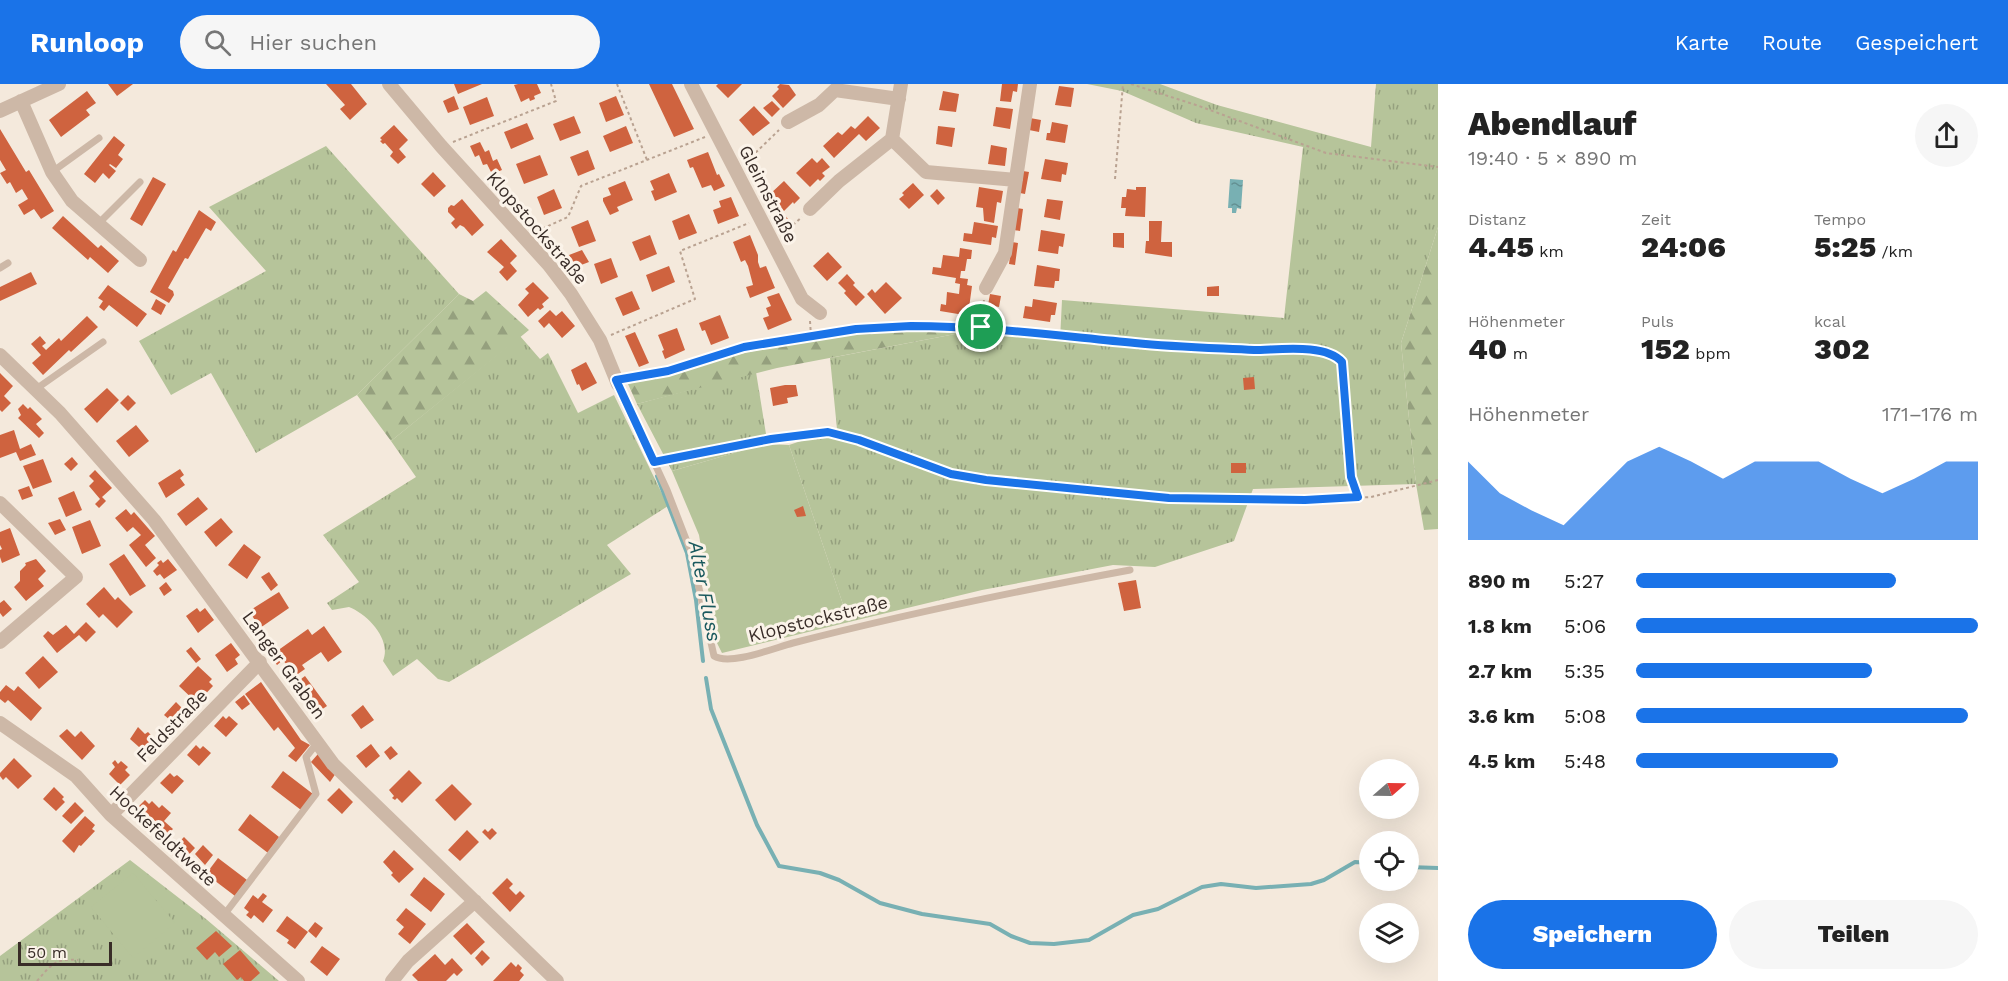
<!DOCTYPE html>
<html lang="de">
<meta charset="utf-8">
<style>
body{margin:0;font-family:"Work Sans",sans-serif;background:#f6f6f6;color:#222;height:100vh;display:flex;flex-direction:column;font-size:22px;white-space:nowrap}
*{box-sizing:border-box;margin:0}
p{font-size:20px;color:#767676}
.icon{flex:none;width:33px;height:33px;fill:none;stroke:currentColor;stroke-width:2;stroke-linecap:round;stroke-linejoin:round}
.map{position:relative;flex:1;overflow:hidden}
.sheet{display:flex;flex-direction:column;background:#fff;width:570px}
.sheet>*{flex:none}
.needle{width:39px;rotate:70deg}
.tools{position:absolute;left:1359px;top:675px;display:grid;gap:12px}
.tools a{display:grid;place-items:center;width:60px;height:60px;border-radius:50%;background:#fff;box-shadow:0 6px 24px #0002;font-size:30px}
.scale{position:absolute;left:18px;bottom:15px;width:94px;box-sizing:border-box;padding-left:6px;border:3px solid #392d28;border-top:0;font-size:16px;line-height:21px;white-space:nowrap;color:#392d28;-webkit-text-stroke:4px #fbf3e9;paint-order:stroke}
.pin{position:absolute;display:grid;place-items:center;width:51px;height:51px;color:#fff;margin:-26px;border:3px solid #fff;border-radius:50%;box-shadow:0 2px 6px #0007}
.round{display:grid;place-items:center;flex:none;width:63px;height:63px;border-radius:32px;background:#f6f6f6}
.summary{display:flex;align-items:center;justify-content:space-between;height:102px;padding:0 30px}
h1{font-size:33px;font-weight:800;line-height:45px}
.figures{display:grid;grid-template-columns:repeat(3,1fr);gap:9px;height:102px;padding:6px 30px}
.figures div{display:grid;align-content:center}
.figures b{font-size:30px;font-weight:800}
.figures small{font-size:16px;font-weight:400}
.figures p{font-size:16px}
.chart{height:168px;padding:12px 30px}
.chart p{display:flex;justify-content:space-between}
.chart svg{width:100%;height:108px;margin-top:6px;fill:#1a73e8;opacity:.7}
.action{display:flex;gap:12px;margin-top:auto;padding:12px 30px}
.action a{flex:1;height:69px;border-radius:36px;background:#1a73e8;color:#fff;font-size:24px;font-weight:800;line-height:69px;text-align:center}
.action a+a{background:#f6f6f6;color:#222}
ul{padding:0 30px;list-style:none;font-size:20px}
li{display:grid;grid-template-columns:96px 72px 1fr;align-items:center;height:45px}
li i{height:15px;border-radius:8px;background:#1a73e8}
header{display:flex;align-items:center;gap:36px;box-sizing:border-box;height:84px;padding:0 30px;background:#1a73e8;color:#fff}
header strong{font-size:28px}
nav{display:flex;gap:33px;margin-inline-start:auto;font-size:21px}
.search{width:420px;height:54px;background:#f6f6f6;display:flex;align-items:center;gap:15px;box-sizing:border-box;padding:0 21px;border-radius:33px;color:#767676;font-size:22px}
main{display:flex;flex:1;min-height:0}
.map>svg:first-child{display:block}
.grass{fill:url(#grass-tufts)}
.forest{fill:url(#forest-firs)}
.garden{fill:#b6c49a}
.water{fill:url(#water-ripples)}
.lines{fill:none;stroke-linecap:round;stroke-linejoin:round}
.stream{stroke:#78b0b3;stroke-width:4}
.building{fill:#cf633f}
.path{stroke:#b9a291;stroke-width:2;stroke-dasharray:3 3;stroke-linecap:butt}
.service{stroke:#cdb8a7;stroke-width:7}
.minor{stroke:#cdb8a7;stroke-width:14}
.route-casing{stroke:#fff;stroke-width:12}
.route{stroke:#1a73e8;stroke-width:8}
.labels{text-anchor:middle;stroke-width:6;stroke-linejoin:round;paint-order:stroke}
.street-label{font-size:18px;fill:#392d28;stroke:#fbf3e9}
.water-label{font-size:20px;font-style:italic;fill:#1a595e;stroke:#fbf3e9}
</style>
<header>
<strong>Runloop</strong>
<div class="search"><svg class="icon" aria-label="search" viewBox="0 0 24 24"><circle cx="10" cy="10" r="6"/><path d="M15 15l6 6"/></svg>Hier suchen</div>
<nav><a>Karte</a><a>Route</a><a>Gespeichert</a></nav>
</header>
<main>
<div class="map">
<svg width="1438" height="897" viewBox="0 0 1438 897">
<defs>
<pattern id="grass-tufts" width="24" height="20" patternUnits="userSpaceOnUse" patternTransform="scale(1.5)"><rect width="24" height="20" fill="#b6c49a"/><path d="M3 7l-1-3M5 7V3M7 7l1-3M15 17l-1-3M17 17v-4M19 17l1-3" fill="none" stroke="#95a07e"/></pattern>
<pattern id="forest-firs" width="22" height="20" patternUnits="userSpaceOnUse" patternTransform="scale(1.5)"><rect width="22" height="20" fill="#b6c49a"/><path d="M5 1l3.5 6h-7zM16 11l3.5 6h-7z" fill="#95a07e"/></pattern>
<pattern id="water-ripples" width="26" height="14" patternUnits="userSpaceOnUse" patternTransform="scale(1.5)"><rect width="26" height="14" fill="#78b0b3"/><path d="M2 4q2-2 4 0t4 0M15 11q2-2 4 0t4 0" fill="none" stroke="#639092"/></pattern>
</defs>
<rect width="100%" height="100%" fill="#f4e9dc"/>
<!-- grass -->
<path class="grass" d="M1087 0H1160L1217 21 1371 63 1376 0H1438V143L1401 259 1416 400 1253 405 1234 457 1155 483 1113 481 982 506 849 538 789 361 837 345 830 274 971 247 1060 256 1062 216 1284 234 1303 63 1196 39 1122 7Z
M326 62 459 210 357 311 256 369 211 289 171 311 139 257 266 187 209 123Z
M520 252 540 275 548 269 578 329 614 311 668 422 607 461 631 490 449 598 438 595 417 575 393 592 383 577C392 555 367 530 349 523L332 526 327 519 359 498 323 451 416 393 391 357Z
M756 288 766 350 765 360 672 387 637 320Z
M130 776 206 835 279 897H0V872Z"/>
<!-- forest -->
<path class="forest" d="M1438 143V445L1424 446 1416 400 1401 259Z
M486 207 529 246 391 357 357 311 459 210 473 217Z
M864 246 971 247 777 284 637 320 628 300 748 268Z"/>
<!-- garden -->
<path class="garden" d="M765 360 789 361 849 538 722 569 717 559 699 451 672 387Z
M133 789 175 839 133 874 91 823Z"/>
<!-- water -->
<path class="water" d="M1230 95 1243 96 1241 125 1237 124 1236 129H1232V124H1228Z"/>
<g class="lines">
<!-- stream -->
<path class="stream" d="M615 303 644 364
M657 392 687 469 696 516 703 577
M706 594 711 625 757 741 779 782 820 789 839 796 880 819 922 830 990 840 1011 852 1030 859 1054 860 1089 856 1133 831 1158 825 1202 803 1221 800 1256 804 1311 800 1324 796 1355 778 1370 779
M1408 783 1438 784"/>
</g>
<!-- building -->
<path class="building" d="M108 0H133L117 12Z
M326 0H351L367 20 350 36 340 25 345 21Z
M454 0H482L458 10Z
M518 0H537L541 9 534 12 535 15 530 17 529 14 521 18 514 1Z
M649 0H672L694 45 674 53Z
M718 0H742L728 14 716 2Z
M780 0 789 1 796 11 783 24 772 12 779 5 777 3Z
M1002 0H1018L1017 8 1013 7 1011 18 1000 17Z
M1059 2 1074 4 1071 23 1055 21Z
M87 7 96 19 86 26 90 31 61 53 49 36Z
M943 7 959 10 956 28 939 26Z
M454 12 459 25 448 29 443 17Z
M616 12 624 31 606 38 599 19Z
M487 13 494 32 470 41 463 23Z
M772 17 780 25 772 33 763 24Z
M754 22 770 39 753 52 739 36Z
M996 23 1013 25 1010 45 993 42Z
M574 32 581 49 560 57 553 40Z
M868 32 880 44 866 57 859 50 834 74 823 62 838 48 842 51 851 42 855 45Z
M1030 34 1041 36 1039 48 1029 46Z
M1052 38 1068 41 1065 59 1046 56 1047 49H1050Z
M527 39 534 55 511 65 504 48Z
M394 41 408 56 399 65 406 73 398 80 390 72 393 68 385 59 383 60 380 57 382 56 380 54Z
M626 42 633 59 610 68 603 52Z
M938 42 955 44 952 63 936 60Z
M0 45 26 88 29 86 54 127 41 135 34 125 24 131 18 121 28 115 22 105 16 109 10 98 7 100 0 89 6 86 0 76Z
M114 52 125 61 118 71 123 75 116 84 110 80 109 81 116 87 109 95 103 89 95 99 84 90Z
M480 58 485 68 489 66 493 77 497 75 502 86 492 90 487 80 483 81 479 71 475 73 470 62Z
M991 61 1007 64 1005 82 988 80Z
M588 66 595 85 578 92 570 73Z
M708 68 717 91 719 90 725 102 714 107 711 101 702 104 693 83 690 84 687 76Z
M540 71 548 91 524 100 516 80Z
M812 74 817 79 822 74 830 83 822 89 825 92 820 97 818 95 810 103 796 89Z
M1045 75 1068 79 1066 91 1062 90 1061 98 1041 95Z
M1023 87 1029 88 1025 110 1020 109Z
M433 88 446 102 434 113 421 100Z
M669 89 677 108 655 117 651 107 654 106 650 97Z
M153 93 166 100 142 142 130 135Z
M625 97 633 116 617 123 619 127 610 131 603 117V114L611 111 608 104Z
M784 97 800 114 794 120 793 118 784 127 769 111Z
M913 99 924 111 909 125 899 115 904 111 902 109Z
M979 103 1003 107 1001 119 997 118 994 139 984 137 983 124 976 123Z
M1136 103H1146L1145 133 1125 132 1126 124H1121L1122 113H1126L1127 105 1136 106Z
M554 105 562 124 544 131 537 113Z
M937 105 945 114 938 121 930 112Z
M731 113 739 132 718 140 713 126 721 123 719 117Z
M462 115 484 141 472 152 464 143 460 141 456 145 451 139 455 135 448 128V124L451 121 454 122Z
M1047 115 1063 117 1060 136 1044 133Z
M1017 124 1023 125 1020 147 1014 146Z
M199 126 216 138 211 147 206 144 188 175 185 174 168 204 173 207 174 211 169 219 150 208 173 166 176 168Z
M782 128 789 136 782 144 774 136Z
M689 130 697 149 679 156 672 137Z
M63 132 98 164 101 161 119 177 108 189 90 173 88 176 52 144Z
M588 136 596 157 579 163 571 143Z
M1149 137H1162L1161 158H1172V173L1145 169 1146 157H1149Z
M974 138 998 142 996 154 992 153 991 161 963 157 964 149 972 150Z
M1041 146 1065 150 1063 163 1059 162 1058 170 1038 167Z
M1113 149H1124V164L1113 163Z
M650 151 657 170 640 177 632 158Z
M750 151 758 171V178L760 184 766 182 775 204 750 214 746 203 753 201 748 182 745 176 741 178 733 158Z
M501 155 517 172 510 179 517 187 507 197 499 188 504 183 487 168Z
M1012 158 1018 159 1015 181 1009 180Z
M960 164 972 166 971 175H967L965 187H961L960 194 968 195 967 201 972 202 969 224 965 223 964 231 940 227 941 220 946 221 947 208 959 210 960 200 955 199 956 194 932 190 933 183 941 184 943 171 959 173Z
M582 166 589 178 576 183 569 171Z
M828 168 842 183 827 197 813 182Z
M611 174 618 193 601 200 594 180Z
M1037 181 1060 185 1059 197H1055L1054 204 1034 202Z
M669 182 675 198 652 208 646 191Z
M31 188 37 200 0 217V203Z
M847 190 855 199 853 201 865 213 856 222 844 209 846 207 838 199Z
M533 198 549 214 542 220 544 223 540 226 538 224 528 233 518 221 529 209 525 205Z
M886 198 902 214 885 230 867 210 872 205 875 209Z
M108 201 147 230 137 243 109 221 104 227 99 223 103 217 98 214Z
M1219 202V212H1207V203Z
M632 207 640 225 623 232 615 214Z
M779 209 792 236 768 246 763 234 769 232 766 224 771 222 767 213Z
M990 210 1001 212 999 223 988 221Z
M156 215 166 221 161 231 151 225Z
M1033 215 1057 219 1055 231H1051L1050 238 1023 234 1025 222 1032 223Z
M550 226 556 232 562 227 575 242 562 254 549 239 544 244 538 237Z
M720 231 729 254 711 261 705 246 702 247 699 239Z
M87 232 98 243 71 268 69 266 43 291 32 279 41 271 31 260 40 252 46 259 42 262 46 266 59 254 61 257Z
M677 244 685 266 665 275 662 267 664 266 658 251Z
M635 248 649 279 639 283 625 252Z
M586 278 597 299 582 307 579 300 577 301 571 286Z
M0 289 13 302 4 312 11 319 2 328 0 326Z
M1254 293 1255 305 1244 306 1243 294Z
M785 301H796L798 312 787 314 788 319 773 322 770 304Z
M107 304 119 316 97 339 84 325Z
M128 311 136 319 128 327 120 319Z
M23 320 28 325 30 323 42 335 36 340 44 349 39 354 18 334 21 331 18 325Z
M136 341 149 357 129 373 116 357Z
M14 346 20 365 31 360 36 371 20 377 16 368 0 374V351Z
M72 373 78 380 71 387 64 380Z
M43 375 52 398 33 405 23 382Z
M1231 379H1246V389H1231Z
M180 385 184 391 180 394 185 401 166 414 158 399Z
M95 386 112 404 102 413 106 417 99 424 95 420 100 415 89 402 94 397 89 392Z
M29 402 33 412 22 416 18 406Z
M74 407 82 426 66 433 58 414Z
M198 413 208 425 186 442 177 430Z
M803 422 806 432 797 433 794 426Z
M126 425 131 431 134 428 155 452 145 461 156 474 146 483 129 461 141 451 133 443 127 448 115 434Z
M221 434 233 448 216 463 204 448Z
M60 435 66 446 55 451 48 439Z
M90 436 101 462 82 470 72 443Z
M10 444 20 471 2 479 0 473V466L2 465 0 461V448Z
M244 460 261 473 247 495 228 481Z
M124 470 146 502 130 512 109 480Z
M36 475 46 487 38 495 44 502 26 517 14 503 20 497V487L26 481 25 479Z
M168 475 177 486 164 495 160 490 157 492 153 487 159 481 157 479 161 476 163 479Z
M269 488 278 501 271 507 261 493Z
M1136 496 1141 524 1124 527 1118 499Z
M166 498 172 506 164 512 159 504Z
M104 503 115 516 118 513 133 528 117 544 103 530 99 534 86 520Z
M279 508 289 524 260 544 249 527Z
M4 516 12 525 3 533 0 529V519Z
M197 524 200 528 205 524 214 536 198 549 186 532Z
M86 538 96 548 86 558 79 551 57 569 43 552 48 547 53 551 66 541 74 550Z
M324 542 342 568 328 578 321 568 302 581 305 585 295 592 283 576 277 581 270 572 308 545 312 551Z
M231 559 240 571 235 575 238 580 227 588 215 571Z
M191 563 201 575 196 579 186 567Z
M43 572 58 588 39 605 25 589Z
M198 582 212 595 209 598 213 602 197 619 179 602Z
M305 592 327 622 318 628 297 598Z
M261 598 301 656 310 661 296 678 288 672 295 664 278 643 274 647 245 610Z
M6 601 14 607 18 602 42 624 31 637 8 616 5 619 0 615V608Z
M244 611 250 620 242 626 235 618Z
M176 618 183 625 181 627 185 631 176 641 164 631Z
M363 621 374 636 361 645 351 631Z
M223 632 226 635 229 632 238 640 226 653 214 642Z
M138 643 145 650 148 648 155 655 153 657 157 661 148 671 130 655Z
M67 645 75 653 81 647 95 662 82 676 59 652Z
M371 660 380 672 366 684 356 672Z
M196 661 200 665 203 662 211 669 199 682 187 671Z
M391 662 398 670 390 676 384 668Z
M318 670 336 689 330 698 311 678Z
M14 674 32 692 18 705 6 693 3 696 0 692V689Z
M115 676 118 680 121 677 128 683 125 686 130 691 120 701 109 690 115 683 112 679Z
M409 686 422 699 402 719 397 714 395 716 392 714 394 712 389 706Z
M283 687 313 710 301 726 271 703Z
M170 689 174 693 177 691 184 697 172 710 160 699Z
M452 700 472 720 455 737 435 716Z
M54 703 64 713 62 715 65 718 56 727 43 715Z
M339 704 353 718 342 730 327 716Z
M145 716 149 720 152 717 159 724 162 721 171 729 164 737 173 745 168 750 151 733 147 737 135 726Z
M75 718 84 727 71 740 62 732Z
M250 730 279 753 268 769 238 746Z
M85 732 95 741 92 745 95 747 81 762 79 761 74 769 62 757Z
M492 744 497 749 490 756 482 748 485 745 488 748Z
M467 746 479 758 460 777 448 766Z
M184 753 195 764 181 779 169 768Z
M203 761 213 771 205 781 195 770Z
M394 766 414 785 399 799 391 791 393 789 383 778Z
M218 774 247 796 235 812 206 790Z
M424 793 445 810 431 828 410 811Z
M507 794 513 800 509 804 516 811 520 807 525 812 510 828 492 809Z
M263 809 267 812 262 818 273 826 263 839 254 831 251 835 246 831 249 828 244 824 253 811 258 815Z
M406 824 426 840 410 860 398 850 404 843 396 836Z
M287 832 308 848 295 865 287 859 289 856 276 847Z
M315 838 323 844 316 854 308 847Z
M467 839 485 858 471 871 453 852Z
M216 847 232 862 219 873 215 868 207 876 196 864Z
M322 862 340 875 327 892 310 878Z
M240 866 260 889 251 897H244L241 893 237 896 223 880Z
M482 866 490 874 482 882 475 874Z
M435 870 445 881 452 874 463 886 457 892 454 889 446 897H418L412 891Z
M511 878 516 883 518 880 522 884 520 887 524 891 519 897H493Z"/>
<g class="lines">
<!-- path -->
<path class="path" d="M617 0 647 76
M1131 0 1199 22 1326 69 1438 83
M453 58 556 17 551 0
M747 77 779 46
M1115 95 1123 0
M537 147 568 133 581 102 705 53
M784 149 802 133
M810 237 811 252
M981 243 984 216
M611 251 695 215 680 167 749 139
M628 293 668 287 744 263 856 245 911 242 992 244 1137 259 1256 266 1299 265 1337 272 1342 278 1351 393 1358 413
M780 353 828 348 859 356 951 390 986 396 1169 414 1305 416 1371 413 1438 396
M37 897C51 881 55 874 78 876"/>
<!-- service -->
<path class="service" d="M52 88 99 54
M98 140 140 98
M0 184 8 179
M618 300 667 406 691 468 714 572C730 582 774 564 793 559 905 530 1017 507 1130 486
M36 305 103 258
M653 378 771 355
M224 831 316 710 306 673 318 658"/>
<!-- minor -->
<path class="minor" d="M389 0 441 62 549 181 571 210 600 256 618 300
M691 0 802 215 820 229
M21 17 52 88 72 117 140 176
M0 27 59 0
M788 38 819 21 835 6 899 15
M892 55 926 88 1016 96
M810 125 839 97 892 55 901 0
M986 204 1005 169 1030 0
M0 271 60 329 154 436 333 680 557 897
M0 419 76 493 0 558
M0 639 76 692 111 731 298 897
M111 731 260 578
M392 897 408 877 475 817"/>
</g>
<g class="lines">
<!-- route casing -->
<g class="route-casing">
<path id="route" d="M911 242C986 242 1060 252 1135 259 1174 263 1215 264 1254 266 1278 266 1325 259 1342 278L1351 393 1358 413 1305 416 1169 414 986 396 951 390 859 356 828 348 771 355 654 378 616 296 668 287 744 263 856 245Z"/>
</g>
<!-- route -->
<use href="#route" class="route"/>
</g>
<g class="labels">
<!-- street labels -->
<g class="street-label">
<text transform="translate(768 110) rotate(63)" y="6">Gleimstraße</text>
<text transform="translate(537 144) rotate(49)" y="6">Klopstockstraße</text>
<text transform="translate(818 535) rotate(-14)" y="6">Klopstockstraße</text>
<text transform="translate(284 581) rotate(54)" y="6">Langer Graben</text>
<text transform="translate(172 642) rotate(-46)" y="6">Feldstraße</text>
<text transform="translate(163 752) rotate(43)" y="6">Hockefeldtwete</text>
</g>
<!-- water labels -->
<g class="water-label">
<text transform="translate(705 507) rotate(79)" y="7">Alter Fluss</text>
</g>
</g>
</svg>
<div class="tools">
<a><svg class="needle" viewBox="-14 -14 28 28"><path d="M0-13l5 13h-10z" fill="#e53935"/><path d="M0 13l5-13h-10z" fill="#767676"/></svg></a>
<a><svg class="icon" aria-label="locate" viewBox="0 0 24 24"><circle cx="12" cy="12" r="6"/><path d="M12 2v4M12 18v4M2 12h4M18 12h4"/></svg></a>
<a><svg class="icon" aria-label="layers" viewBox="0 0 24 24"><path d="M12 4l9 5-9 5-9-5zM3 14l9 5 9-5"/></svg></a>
</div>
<div class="scale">50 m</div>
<div class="pin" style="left:981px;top:243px;background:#1e9e55"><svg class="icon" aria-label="arrive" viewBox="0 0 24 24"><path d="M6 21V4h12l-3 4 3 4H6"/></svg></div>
</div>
<section class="sheet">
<div class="summary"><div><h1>Abendlauf</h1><p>19:40 · 5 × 890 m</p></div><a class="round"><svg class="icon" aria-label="share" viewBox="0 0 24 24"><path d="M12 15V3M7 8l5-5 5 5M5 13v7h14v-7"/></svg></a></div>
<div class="figures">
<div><p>Distanz</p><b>4.45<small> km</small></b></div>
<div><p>Zeit</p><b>24:06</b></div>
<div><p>Tempo</p><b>5:25<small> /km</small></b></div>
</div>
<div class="figures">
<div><p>Höhenmeter</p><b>40<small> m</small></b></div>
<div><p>Puls</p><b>152<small> bpm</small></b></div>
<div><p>kcal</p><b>302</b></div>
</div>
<div class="chart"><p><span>Höhenmeter</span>171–176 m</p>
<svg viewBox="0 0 160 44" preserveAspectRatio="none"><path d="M0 44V12L10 25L20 32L30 38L40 25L50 12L60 6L70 12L80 19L90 12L100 12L110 12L120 19L130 25L140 19L150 12L160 12V44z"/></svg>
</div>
<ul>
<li><b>890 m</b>5:27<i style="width:76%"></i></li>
<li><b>1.8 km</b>5:06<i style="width:100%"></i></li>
<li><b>2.7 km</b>5:35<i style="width:69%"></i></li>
<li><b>3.6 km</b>5:08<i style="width:97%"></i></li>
<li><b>4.5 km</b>5:48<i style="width:59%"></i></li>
</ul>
<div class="action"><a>Speichern</a><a>Teilen</a></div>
</section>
</main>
